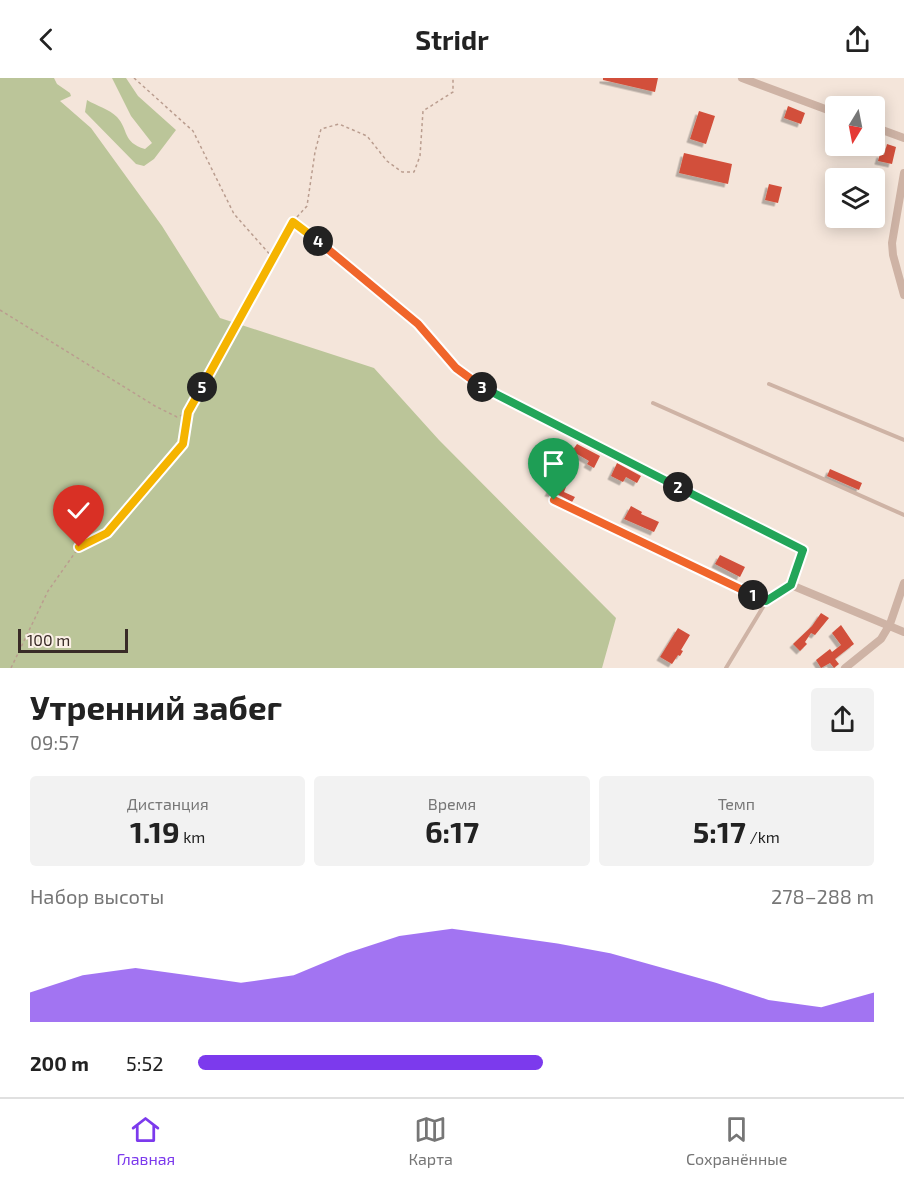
<!DOCTYPE html>
<html lang="ru">
<meta charset="utf-8">
<style>
body{margin:0;font-family:"Exo 2",sans-serif;background:#f2f2f2;color:#222;height:100vh;display:flex;flex-direction:column;font-size:22px;white-space:nowrap}
*{box-sizing:border-box;margin:0}
p{font-size:20px;color:#767676}
.icon{flex:none;width:33px;height:33px;fill:none;stroke:currentColor;stroke-width:2;stroke-linecap:round;stroke-linejoin:round}
.map{position:relative;height:590px;overflow:hidden}
.panel{display:flex;flex-direction:column;background:#fff;flex:1}
.panel>*{flex:none}
.needle{width:39px;rotate:190deg}
.buttons{position:absolute;left:825px;top:18px;display:grid;gap:12px}
.buttons a{display:grid;place-items:center;width:60px;height:60px;border-radius:6px;background:#fff;box-shadow:0 3px 15px #0003;font-size:30px}
.scale{position:absolute;left:18px;bottom:15px;width:110px;box-sizing:border-box;padding-left:6px;border:3px solid #392b27;border-top:0;font-size:16px;line-height:21px;white-space:nowrap;color:#392b27;-webkit-text-stroke:4px #fbf0e7;paint-order:stroke}
.pin{position:absolute;display:grid;place-items:center;width:51px;height:51px;color:#fff;margin:-62px -26px;border-radius:50% 50% 50% 0;rotate:-45deg;box-shadow:0 0 6px #0007}
.pin .icon{rotate:45deg}
.km{position:absolute;width:30px;height:30px;margin:-15px;border-radius:50%;background:#222;color:#fff;font-size:16px;line-height:30px;text-align:center}
.round{display:grid;place-items:center;flex:none;width:63px;height:63px;border-radius:6px;background:#f2f2f2}
.overview{display:flex;align-items:center;justify-content:space-between;height:102px;padding:0 30px}
h1{font-size:33px;font-weight:700;line-height:45px}
.figures{display:grid;grid-template-columns:repeat(3,1fr);gap:9px;height:102px;padding:6px 30px}
.figures div{display:grid;align-content:center;border-radius:6px;background:#f2f2f2;text-align:center}
.figures b{font-size:30px;font-weight:700}
.figures small{font-size:16px;font-weight:400}
.figures p{font-size:16px}
.chart{height:168px;padding:12px 30px}
.chart p{display:flex;justify-content:space-between}
.chart svg{width:100%;height:108px;margin-top:6px;fill:#7c3aed;opacity:.7}
ul{padding:0 30px;list-style:none;font-size:20px}
li{display:grid;grid-template-columns:96px 72px 1fr;align-items:center;height:45px}
li i{height:15px;border-radius:8px;background:#7c3aed}
header{display:flex;justify-content:space-between;align-items:center;height:78px;padding:0 30px;background:#fff;font-size:27px;font-weight:700}
.menu{display:flex;justify-content:space-around;align-items:center;height:84px;border-top:2px solid #e0e0e0;background:#fff;font-size:16px;color:#767676}
.menu a{display:grid;justify-items:center;gap:3px}
.menu .active{color:#7c3aed}
.map>svg:first-child{display:block}
.green{fill:#bbc599}
.building{fill:#d2503b;filter:url(#shadow)}
.lines{fill:none;stroke-linecap:round;stroke-linejoin:round}
.path{stroke:#ba9d8f;stroke-width:1.5;stroke-dasharray:3 3;stroke-linecap:butt}
.lane{stroke:#ceb3a5;stroke-width:4}
.street{stroke:#ceb3a5;stroke-width:8}
.split-1-casing{stroke:#fff;stroke-width:12}
.split-2-casing{stroke:#fff;stroke-width:12}
.split-3-casing{stroke:#fff;stroke-width:12}
.split-4-casing{stroke:#fff;stroke-width:12}
.split-5-casing{stroke:#fff;stroke-width:12}
.split-6-casing{stroke:#fff;stroke-width:12}
.split-1{stroke:#f0652b;stroke-width:8}
.split-2{stroke:#22a559;stroke-width:8}
.split-3{stroke:#22a559;stroke-width:8}
.split-4{stroke:#f0652b;stroke-width:8}
.split-5{stroke:#f5b400;stroke-width:8}
.split-6{stroke:#f5b400;stroke-width:8}
</style>
<header><svg class="icon" aria-label="back" viewBox="0 0 24 24"><path d="M15 5l-7 7 7 7"/></svg>Stridr<svg class="icon" aria-label="share" viewBox="0 0 24 24"><path d="M12 15V3M7 8l5-5 5 5M5 13v7h14v-7"/></svg></header>
<div class="map">
<svg width="904" height="590" viewBox="0 0 904 590">
<defs>
<filter id="shadow"><feDropShadow dx="-3.5" dy="3.5" stdDeviation="0" flood-color="#0004"/></filter>
</defs>
<rect width="100%" height="100%" fill="#f4e5da"/>
<!-- green -->
<path class="green" d="M0 0H54L57 6 70 15 71 18 60 23 91 50 162 148 220 240 374 290 439 362 616 540 602 590H0Z
M112 0H126L138 18 176 52 154 81 144 88 136 86 85 34 87 22C97 28 109 31 117 39 129 52 122 64 145 71L152 65 131 38Z"/>
<!-- building -->
<path class="building" d="M603 0H658L655 14 603 2Z
M788 28 805 35 801 46 784 40Z
M699 33 715 38 706 66 690 61Z
M887 66 896 69 892 86 878 83 880 76 884 77Z
M684 75 732 86 728 106 679 95Z
M769 106 782 109 778 125 765 122Z
M555 363 567 369 560 381 549 375Z
M577 366 600 378 594 390 587 386 589 383 572 373Z
M617 385 641 398 637 405 626 399 623 404 611 398Z
M830 391 862 405 859 412 827 398Z
M554 403 566 409 564 414 575 419 572 424 557 416 548 415Z
M631 428 642 434 641 436 659 444 654 454 624 441Z
M720 477 745 489 740 499 715 486Z
M821 535 829 540 815 557 811 555 805 564 807 566 800 573 793 566 812 548Z
M841 547 854 566 835 581 839 586 834 590 830 585 821 590 816 582 830 571 832 574 841 567 832 555Z
M678 550 690 557 681 572 683 573 680 578 678 577 672 586 660 579Z"/>
<g class="lines">
<!-- path -->
<path class="path" d="M134 0 193 53 234 136 273 180
M297 139 307 128 315 74 321 51 339 46 367 58 387 83 402 94H414L420 78 423 33 453 14V0
M0 232 155 328 177 339 187 335
M11 590 48 513 79 469 107 455 183 366 188 334 289 150"/>
<!-- lane -->
<path class="lane" d="M769 306 904 362
M653 325 904 437
M726 590 766 524"/>
<!-- street -->
<path class="street" d="M742 0 836 35
M874 49 904 60
M904 95 892 165 893 177 904 217
M293 144 341 180 418 246 456 290 481 309 803 473 791 507
M554 422 766 523 791 507 904 554
M845 590 881 561 890 546 904 505"/>
</g>
<g class="lines">
<!-- split-1 casing -->
<g class="split-1-casing">
<path id="split-1" d="M554 422 753 517"/>
</g>
<!-- split-2 casing -->
<g class="split-2-casing">
<path id="split-2" d="M678 409 803 472 791 507 766 523 753 517"/>
</g>
<!-- split-3 casing -->
<g class="split-3-casing">
<path id="split-3" d="M482 309 678 409"/>
</g>
<!-- split-4 casing -->
<g class="split-4-casing">
<path id="split-4" d="M318 163 418 246 456 290 482 309"/>
</g>
<!-- split-5 casing -->
<g class="split-5-casing">
<path id="split-5" d="M202 309 293 144 318 163"/>
</g>
<!-- split-6 casing -->
<g class="split-6-casing">
<path id="split-6" d="M79 469 107 455 183 366 188 334 202 309"/>
</g>
<!-- split-1 -->
<use href="#split-1" class="split-1"/>
<!-- split-2 -->
<use href="#split-2" class="split-2"/>
<!-- split-3 -->
<use href="#split-3" class="split-3"/>
<!-- split-4 -->
<use href="#split-4" class="split-4"/>
<!-- split-5 -->
<use href="#split-5" class="split-5"/>
<!-- split-6 -->
<use href="#split-6" class="split-6"/>
</g>
</svg>
<div class="buttons">
<a><svg class="needle" viewBox="-14 -14 28 28"><path d="M0-13l5 13h-10z" fill="#e53935"/><path d="M0 13l5-13h-10z" fill="#767676"/></svg></a>
<a><svg class="icon" aria-label="layers" viewBox="0 0 24 24"><path d="M12 4l9 5-9 5-9-5zM3 14l9 5 9-5"/></svg></a>
</div>
<div class="scale">100 m</div>
<div class="pin" style="left:554px;top:422px;background:#1e9e55"><svg class="icon" aria-label="arrive" viewBox="0 0 24 24"><path d="M6 21V4h12l-3 4 3 4H6"/></svg></div>
<div class="pin" style="left:79px;top:469px;background:#d93025"><svg class="icon" aria-label="check" viewBox="0 0 24 24"><path d="M5 12l5 5 9-10"/></svg></div>
<b class="km" style="left:753px;top:517px">1</b>
<b class="km" style="left:678px;top:409px">2</b>
<b class="km" style="left:482px;top:309px">3</b>
<b class="km" style="left:318px;top:163px">4</b>
<b class="km" style="left:202px;top:309px">5</b>
</div>
<section class="panel">
<div class="overview"><div><h1>Утренний забег</h1><p>09:57</p></div><a class="round"><svg class="icon" aria-label="share" viewBox="0 0 24 24"><path d="M12 15V3M7 8l5-5 5 5M5 13v7h14v-7"/></svg></a></div>
<div class="figures">
<div><p>Дистанция</p><b>1.19<small> km</small></b></div>
<div><p>Время</p><b>6:17</b></div>
<div><p>Темп</p><b>5:17<small> /km</small></b></div>
</div>
<div class="chart"><p><span>Набор высоты</span>278–288 m</p>
<svg viewBox="0 0 160 44" preserveAspectRatio="none"><path d="M0 44V32L10 25L20 22L30 25L40 28L50 25L60 16L70 9L80 6L90 9L100 12L110 16L120 22L130 28L140 35L150 38L160 32V44z"/></svg>
</div>
<ul>
<li><b>200 m</b>5:52<i style="width:51%"></i></li>
</ul>
</section>
<nav class="menu">
<a class="active"><svg class="icon" aria-label="home" viewBox="0 0 24 24"><path d="M3 11l9-7 9 7M6 9v11h12V9"/></svg>Главная</a>
<a><svg class="icon" aria-label="map" viewBox="0 0 24 24"><path d="M3 6l6-2 6 2 6-2v14l-6 2-6-2-6 2zM9 4v14M15 6v14"/></svg>Карта</a>
<a><svg class="icon" aria-label="saved" viewBox="0 0 24 24"><path d="M7 4h10v16l-5-4-5 4z"/></svg>Сохранённые</a>
</nav>
